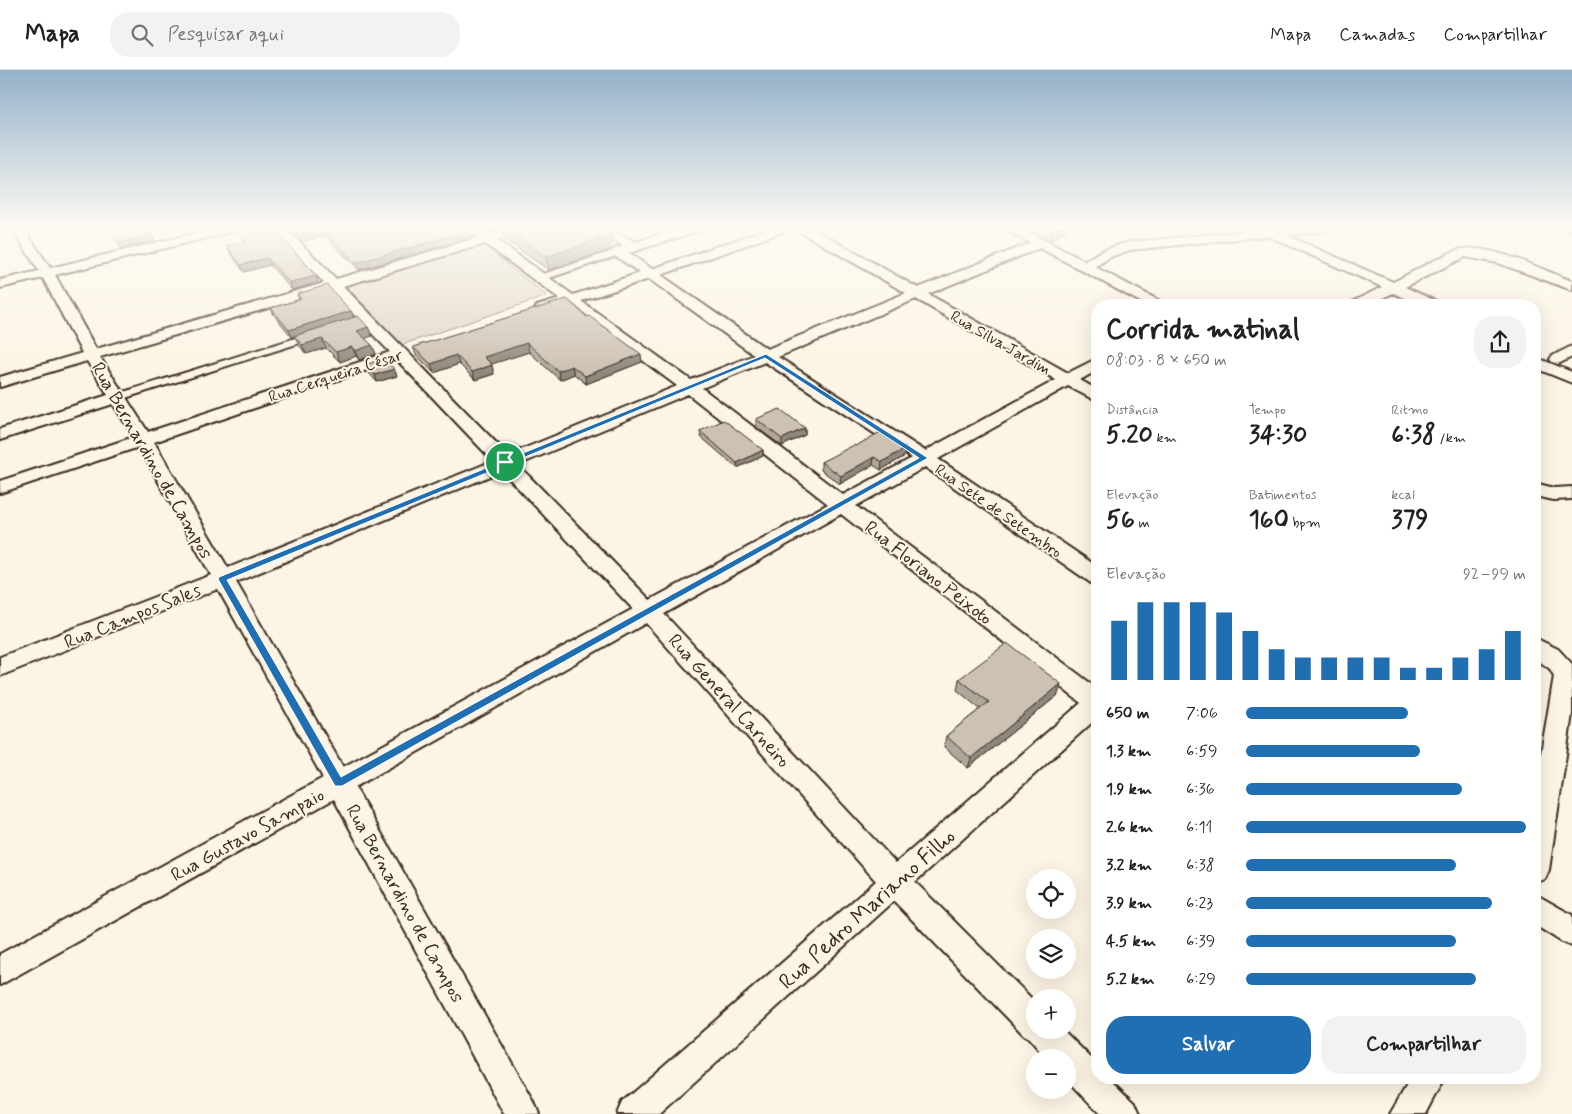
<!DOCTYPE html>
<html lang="pt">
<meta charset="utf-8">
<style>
body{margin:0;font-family:Mynerve,sans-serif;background:#f2f2f2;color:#222;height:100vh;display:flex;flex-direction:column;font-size:19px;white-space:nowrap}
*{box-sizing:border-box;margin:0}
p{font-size:16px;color:#767676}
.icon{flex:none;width:28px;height:28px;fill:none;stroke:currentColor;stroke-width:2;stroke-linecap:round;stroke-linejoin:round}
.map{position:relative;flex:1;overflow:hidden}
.panel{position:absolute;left:1091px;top:229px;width:450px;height:785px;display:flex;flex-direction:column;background:#fff;border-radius:20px;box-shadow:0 5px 20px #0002}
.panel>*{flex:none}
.controls{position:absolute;left:1026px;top:799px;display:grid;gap:10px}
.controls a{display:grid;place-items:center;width:50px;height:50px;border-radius:50%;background:#fff;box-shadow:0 5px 20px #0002;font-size:25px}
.pin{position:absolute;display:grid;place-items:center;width:42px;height:42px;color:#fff;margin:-21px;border:2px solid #fff;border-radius:50%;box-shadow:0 1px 5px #0007}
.round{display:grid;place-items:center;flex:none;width:52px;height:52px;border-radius:20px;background:#f2f2f2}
.headline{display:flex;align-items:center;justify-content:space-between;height:85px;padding:0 15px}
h1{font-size:28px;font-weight:700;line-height:38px}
.figures{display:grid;grid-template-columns:repeat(3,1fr);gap:8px;height:85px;padding:5px 15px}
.figures div{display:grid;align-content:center}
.figures b{font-size:25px;font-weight:700}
.figures small{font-size:14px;font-weight:400}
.figures p{font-size:14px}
.chart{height:140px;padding:10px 15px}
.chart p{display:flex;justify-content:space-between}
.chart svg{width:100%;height:90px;margin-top:5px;stroke:#1f6fb2;stroke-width:6}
.button{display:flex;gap:10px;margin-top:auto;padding:10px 15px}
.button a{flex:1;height:58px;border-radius:20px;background:#1f6fb2;color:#fff;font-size:20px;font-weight:700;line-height:58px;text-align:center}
.button a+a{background:#f2f2f2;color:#222}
ul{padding:0 15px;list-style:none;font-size:16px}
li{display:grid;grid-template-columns:80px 60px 1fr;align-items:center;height:38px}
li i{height:12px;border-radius:6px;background:#1f6fb2}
header{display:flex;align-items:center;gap:30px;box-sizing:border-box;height:70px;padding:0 25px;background:#fff;border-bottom:1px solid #e0e0e0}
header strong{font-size:24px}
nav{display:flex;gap:28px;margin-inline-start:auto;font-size:18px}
.search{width:350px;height:45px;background:#f2f2f2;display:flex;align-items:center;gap:12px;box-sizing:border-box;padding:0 18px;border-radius:20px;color:#767676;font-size:19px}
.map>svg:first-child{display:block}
.green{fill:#e0d8c8;stroke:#8e8173}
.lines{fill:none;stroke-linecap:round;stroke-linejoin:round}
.stream{stroke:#85796b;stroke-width:4.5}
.pedestrian-casing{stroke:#3b2a1e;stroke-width:4}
.minor-casing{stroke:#3b2a1e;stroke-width:4}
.pedestrian{fill:#fcf5e5;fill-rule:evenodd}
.minor{fill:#fcf5e5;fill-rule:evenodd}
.wall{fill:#afa79a;stroke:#3b2a1e}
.shaded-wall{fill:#8f887d;stroke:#3b2a1e}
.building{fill:#ccc2b3;stroke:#3b2a1e}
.route{fill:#1f6fb2;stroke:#fff;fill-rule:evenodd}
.labels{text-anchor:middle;stroke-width:4;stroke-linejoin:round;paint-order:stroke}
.far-street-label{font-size:16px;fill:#3b2a1e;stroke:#fcf5e5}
.street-label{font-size:19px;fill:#3b2a1e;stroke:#fcf5e5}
.near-street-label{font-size:22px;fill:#3b2a1e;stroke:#fcf5e5}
</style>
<header>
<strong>Mapa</strong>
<div class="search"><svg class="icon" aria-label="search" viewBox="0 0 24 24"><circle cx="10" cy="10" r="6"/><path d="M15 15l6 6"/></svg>Pesquisar aqui</div>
<nav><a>Mapa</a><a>Camadas</a><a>Compartilhar</a></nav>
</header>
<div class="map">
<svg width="1572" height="1044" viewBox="0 0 1572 1044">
<rect width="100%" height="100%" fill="#fcf5e5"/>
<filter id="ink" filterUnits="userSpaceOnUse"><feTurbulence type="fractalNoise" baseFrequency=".02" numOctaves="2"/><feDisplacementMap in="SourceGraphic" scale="10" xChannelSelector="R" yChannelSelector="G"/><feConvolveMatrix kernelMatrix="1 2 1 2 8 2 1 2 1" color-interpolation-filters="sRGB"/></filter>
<g filter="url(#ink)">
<!-- green -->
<path class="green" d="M483 175 547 226 401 275 345 215Z"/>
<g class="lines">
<!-- stream -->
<path class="stream" d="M1562 157 1572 162"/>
<!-- pedestrian casing -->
<g class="pedestrian-casing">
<path id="pedestrian" d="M619 179 624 182 622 184 543 210 540 211 535 208 537 206Z
M315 262 319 263 320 265 319 267 122 329 118 331 112 327 114 325Z"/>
</g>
<!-- minor casing -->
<g class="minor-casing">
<path id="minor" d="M11 157H23L50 198 222 157H242L240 160 55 205 96 279 324 213 272 157H285L336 209 477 168 465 157H479L489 164 516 157H534L532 160 497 170 573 225 640 203 614 185 612 182 614 179 623 176C620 174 616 171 612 170 597 165 576 173 567 157 578 157 581 159 590 160 612 165 613 159 635 172L685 157H703L701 160 629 183 652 199 773 157H790L788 160 661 205 767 279 906 223 797 160 795 157H810L918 218 1030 173 1006 160 1004 157H1019L1085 191 1101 181 1129 172 1290 157H1331L1329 160 1325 161 1286 165 1393 212C1408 205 1448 181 1462 179 1493 175 1543 200 1572 211V220L1498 193 1465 187 1405 217 1438 232 1440 235H1421L1393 223 1368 235H1350L1352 232 1382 217 1268 166 1130 180 1110 187 1095 197 1162 232 1164 235H1146L1040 178 928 224 1068 303 1098 288V300L1080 310 1098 320V332L1068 316 938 389 1098 497V515L1091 513 925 397 856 436 1098 619V647L915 812 1035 932V960H1063L1098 995V1008H1110L1135 1032 1140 1044H1100L1068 1010V988H1046L1028 967 1024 965 894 831 659 1044H617L622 1032 876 811 646 553 355 717 534 1032 539 1044H504L334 729 0 915V884L323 708 218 519 0 606V587L211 505 139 377 0 423V411L134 367 113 334 0 370V359L108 325 87 291 0 317V307L82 283 43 208 0 218V210L39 201ZM485 174 560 229 537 236 535 239 537 242 542 243 569 235 677 316 508 385 343 216ZM649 209 754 285 691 310 581 231ZM330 220 390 282 148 362 100 287ZM916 229 1056 310 925 381 778 287ZM397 290 493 391 228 498 154 372ZM765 292 912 388 843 425 702 318ZM688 324 828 434 650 530 518 395ZM502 401 633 539 343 697 236 512ZM841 444 1081 633 896 793 664 544Z
M1572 276V287L1558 294 1552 292 1550 289 1552 286Z
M1535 287 1572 302V313L1535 298Z
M1535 413 1554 418 1572 417V429L1554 430 1535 426Z
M1535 568 1558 579 1572 594V644L1549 800 1545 809 1535 813V719L1554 606 1550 599 1535 588Z
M1535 824 1572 845V876L1562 872 1535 855Z
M1411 1008H1445L1426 1044H1390Z"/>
</g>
<!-- pedestrian -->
<use href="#pedestrian" class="pedestrian"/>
<!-- minor -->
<use href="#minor" class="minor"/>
</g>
<!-- wall -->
<path class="wall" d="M247 157H272L316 206 318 213 292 220 270 195 244 202 230 182 227 176 244 172 241 165 251 163Z
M287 157H467L472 160 473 167 359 200 326 167V165L302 172Z
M488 157H602L603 158 612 159 613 172 609 180 549 200 505 170 502 159 494 161Z
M1025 157H1066L1064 162 1050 171 1025 158Z
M297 224 351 241 354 248 368 257 372 266 365 268 372 275 376 284 359 290 356 286 340 292 326 278 306 284 299 275 295 266 292 267 274 245 271 238 299 230Z
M567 229 642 292 586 314 574 304 560 310 529 282 491 294 494 304 475 310 459 294 434 303 416 285 413 277Z
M366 295 394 299 397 306 377 312 368 302Z
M756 349 805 358V365L782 376 756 357Z
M700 361 763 380V386L737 398 701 367Z
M856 376 905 386 881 400 873 395 840 414 821 400V392Z
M959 609 1058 625 968 698 944 677 946 666 980 639 957 620Z"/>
<!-- shaded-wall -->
<path class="shaded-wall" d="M330 157H340L324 160 326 165 302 172 299 165Z
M493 157H510H502V159L494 161Z
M1060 157H1066L1064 162 1050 171 1052 161Z
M612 159 613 172 609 180 549 200 546 187Z
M472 160 473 167 359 200 356 193Z
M152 165 155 171 121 179 118 173Z
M267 188 270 195 244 202 241 195Z
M316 206 318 213 292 220 290 213Z
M351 241 354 248 292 267 289 260Z
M368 257 372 266 361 270 357 261Z
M322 269 326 278 306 284 302 275Z
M527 273 529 282 486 296 484 287Z
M372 275 376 284 359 290 355 281Z
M352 277 356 286 340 292 336 282Z
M641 284 642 292 586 314 585 306Z
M456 285 459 294 434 303 431 294Z
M492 295 494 304 475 310 472 302Z
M572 296 574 304 560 310 558 301Z
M394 299 397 306 377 312 375 305Z
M805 358V365L782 376V369Z
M906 378 905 386 881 400 882 392Z
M763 380V386L737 398V393Z
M874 387 873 395 840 414 841 406Z
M1061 614 1058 625 968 698 971 688Z"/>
<!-- building -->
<path class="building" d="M108 157H146L152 165 118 173Z
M249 157H272L316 206 290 213 267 188 241 195 227 176 246 171 241 165 254 162Z
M291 157H330L299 165Z
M337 157H467L472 160 356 193 324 160Z
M502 157H593L612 159 607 167 546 187Z
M1043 157H1060L1052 161Z
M327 215 351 241 289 260 271 238 301 229 297 224Z
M567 229 587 247 589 246 641 284 585 306 572 296 558 301 527 273 484 287 492 295 472 302 456 285 431 294 413 277Z
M358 246 368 257 357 261 372 275 355 281 352 277 336 282 322 269 302 275 294 266Z
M384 288 394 299 375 305 366 295Z
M780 339 805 358 782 369 756 349Z
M724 350 763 380 737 393 700 361Z
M880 362 906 378 882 392 874 387 841 406 821 392 854 375 856 376Z
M1007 573 1061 614 971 688 946 666 989 632 959 609Z"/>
</g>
<!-- sky -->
<linearGradient id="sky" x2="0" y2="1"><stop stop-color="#94b1ca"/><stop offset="0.52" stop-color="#fefaf3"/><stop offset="1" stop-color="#fefaf3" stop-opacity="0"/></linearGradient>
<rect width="1572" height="303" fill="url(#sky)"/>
<!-- route -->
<path class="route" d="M766 284 928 388 342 716H335L218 509 219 507ZM765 288 919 388 341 707 227 510Z"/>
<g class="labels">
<!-- far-street labels -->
<g class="far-street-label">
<text transform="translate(1001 272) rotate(30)" y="6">Rua Silva Jardim</text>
<text transform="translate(335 305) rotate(-18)" y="6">Rua Cerqueira César</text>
<text transform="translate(999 440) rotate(35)" y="6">Rua Sete de Setembro</text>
</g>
<!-- street labels -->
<g class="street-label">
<text transform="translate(153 390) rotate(60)" y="7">Rua Bernardino de Campos</text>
<text transform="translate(929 502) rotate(38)" y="7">Rua Floriano Peixoto</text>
<text transform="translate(132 545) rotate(-22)" y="7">Rua Campos Sales</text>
<text transform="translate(730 630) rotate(48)" y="7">Rua General Carneiro</text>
<text transform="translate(247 764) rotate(-29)" y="7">Rua Gustavo Sampaio</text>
<text transform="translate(406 833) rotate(61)" y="7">Rua Bernardino de Campos</text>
</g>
<!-- near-street labels -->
<g class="near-street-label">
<text transform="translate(866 838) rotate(-42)" y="8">Rua Pedro Mariano Filho</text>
</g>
</g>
</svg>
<div class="controls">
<a><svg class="icon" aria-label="locate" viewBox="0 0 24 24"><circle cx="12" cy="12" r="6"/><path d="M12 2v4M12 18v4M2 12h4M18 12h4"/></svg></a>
<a><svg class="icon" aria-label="layers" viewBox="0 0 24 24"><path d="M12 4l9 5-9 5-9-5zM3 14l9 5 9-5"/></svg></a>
<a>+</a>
<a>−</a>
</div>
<div class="pin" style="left:505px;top:392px;background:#1e9e55"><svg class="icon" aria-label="arrive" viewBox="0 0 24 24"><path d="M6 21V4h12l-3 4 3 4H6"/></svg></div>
<section class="panel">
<div class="headline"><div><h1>Corrida matinal</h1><p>08:03 · 8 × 650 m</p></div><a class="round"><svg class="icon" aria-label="share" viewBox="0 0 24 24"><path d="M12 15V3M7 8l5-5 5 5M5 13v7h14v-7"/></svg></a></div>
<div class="figures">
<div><p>Distância</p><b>5.20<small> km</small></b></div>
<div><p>Tempo</p><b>34:30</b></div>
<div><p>Ritmo</p><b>6:38<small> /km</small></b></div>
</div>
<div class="figures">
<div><p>Elevação</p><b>56<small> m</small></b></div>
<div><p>Batimentos</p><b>160<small> bpm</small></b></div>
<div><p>kcal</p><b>379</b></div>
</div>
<div class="chart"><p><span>Elevação</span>92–99 m</p>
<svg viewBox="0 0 160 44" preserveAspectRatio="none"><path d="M5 44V15M15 44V6M25 44V6M35 44V6M45 44V11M55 44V20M65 44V29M75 44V33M85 44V33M95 44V33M105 44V33M115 44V38M125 44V38M135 44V33M145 44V29M155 44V20"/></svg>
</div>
<ul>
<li><b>650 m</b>7:06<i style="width:58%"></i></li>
<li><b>1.3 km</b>6:59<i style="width:62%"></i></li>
<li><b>1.9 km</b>6:36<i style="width:77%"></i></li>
<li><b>2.6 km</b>6:11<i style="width:100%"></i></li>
<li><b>3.2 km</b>6:38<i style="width:75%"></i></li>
<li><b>3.9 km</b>6:23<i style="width:88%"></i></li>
<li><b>4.5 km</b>6:39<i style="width:75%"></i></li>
<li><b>5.2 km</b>6:29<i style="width:82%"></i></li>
</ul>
<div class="button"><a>Salvar</a><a>Compartilhar</a></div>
</section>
</div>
